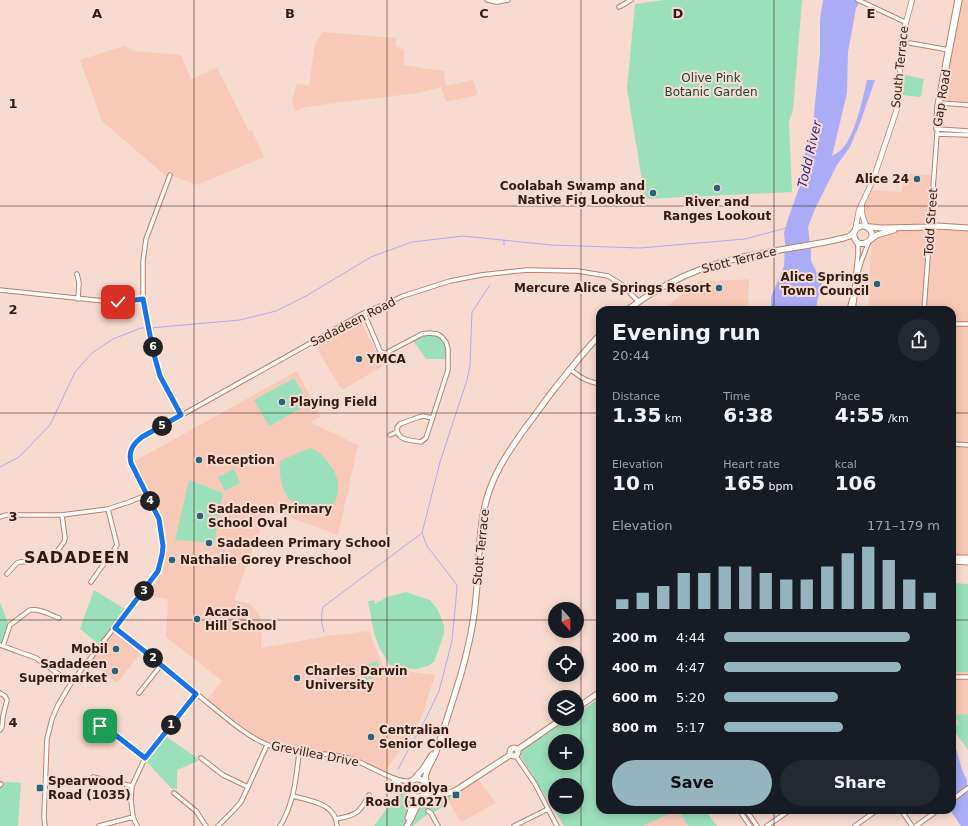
<!DOCTYPE html>
<meta charset="utf-8">
<style>
body{margin:0;font-family:"DejaVu Sans",sans-serif;background:#242831;color:#f1f3f6;height:100vh;display:flex;flex-direction:column;font-size:15px;white-space:nowrap}
*{box-sizing:border-box;margin:0}
p{font-size:13px;color:#9ea1a6}
.icon{flex:none;width:22px;height:22px;fill:none;stroke:currentColor;stroke-width:2;stroke-linecap:round;stroke-linejoin:round}
.map{position:relative;flex:1;overflow:hidden}
.details{position:absolute;left:596px;top:306px;width:360px;height:508px;display:flex;flex-direction:column;background:#171b24;border-radius:12px;box-shadow:0 2px 10px #0003}
.details>*{flex:none}
.needle{width:26px;rotate:159deg}
.fabs{position:absolute;left:548px;top:602px;display:grid;gap:8px}
.fabs a{display:grid;place-items:center;width:36px;height:36px;border-radius:50%;background:#171b24;box-shadow:0 2px 10px #0003;font-size:20px}
.pin{position:absolute;display:grid;place-items:center;width:34px;height:34px;color:#fff;margin:-17px;border-radius:8px;box-shadow:0 2px 6px #0006}
.km{position:absolute;width:20px;height:20px;margin:-10px;border-radius:50%;background:#222;color:#fff;font-size:11px;line-height:20px;text-align:center}
.round{display:grid;place-items:center;flex:none;width:42px;height:42px;border-radius:21px;background:#242831}
.summary{display:flex;align-items:center;justify-content:space-between;height:68px;padding:0 16px}
h1{font-size:22px;font-weight:600;line-height:30px}
.figures{display:grid;grid-template-columns:repeat(3,1fr);gap:6px;height:68px;padding:4px 16px}
.figures div{display:grid;align-content:center}
.figures b{font-size:20px;font-weight:600}
.figures small{font-size:11px;font-weight:400}
.figures p{font-size:11px}
.chart{height:112px;padding:8px 16px}
.chart p{display:flex;justify-content:space-between}
.chart svg{width:100%;height:72px;margin-top:4px;stroke:#95b4be;stroke-width:6}
.cta{display:flex;gap:8px;margin-top:auto;padding:8px 16px}
.cta a{flex:1;height:46px;border-radius:24px;background:#95b4be;color:#111;font-size:16px;font-weight:600;line-height:46px;text-align:center}
.cta a+a{background:#242831;color:#f1f3f6}
ul{padding:0 16px;list-style:none;font-size:13px}
li{display:grid;grid-template-columns:64px 48px 1fr;align-items:center;height:30px}
li i{height:10px;border-radius:5px;background:#95b4be}
.map>svg:first-child{display:block}
.built{fill:#f9c9b7}
.green{fill:#9bdfbc;fill-rule:evenodd}
.water{fill:#aaadf6}
.lines{fill:none;stroke-linecap:round;stroke-linejoin:round}
.stream{stroke:#aaadf6;stroke-width:1}
.minor-casing{stroke:#c07e65;stroke-width:5.5}
.tertiary-casing{stroke:#c07e65;stroke-width:6}
.secondary-casing{stroke:#c07e65;stroke-width:7}
.minor{stroke:#fff;stroke-width:3.5}
.tertiary{stroke:#fff;stroke-width:4.5}
.secondary{stroke:#fff;stroke-width:5}
.route-casing{stroke:#fff;stroke-width:8}
.route{stroke:#1a73e8;stroke-width:5}
.grid{fill:none;stroke:#341b11;stroke-width:1;stroke-opacity:0.55}
.poi-dot{fill:#25667a;stroke:#f8dbd0;stroke-width:1.5}
.labels{text-anchor:middle;stroke-width:4;stroke-linejoin:round;paint-order:stroke}
.street-label{font-size:12px;fill:#341b11;stroke:#f8dbd0}
.park-label{font-size:12px;fill:#174732;stroke:#f8dbd0}
.poi-label{font-size:12px;font-weight:bold;fill:#341b11;stroke:#f8dbd0;text-anchor:start}
.water-label{font-size:13px;font-style:italic;fill:#34248a;stroke:#f8dbd0}
.district-label{font-size:16px;font-weight:bold;letter-spacing:1px;fill:#341b11;stroke:#f8dbd0}
.grid-label{font-size:13px;text-anchor:middle;font-weight:bold;fill:#341b11;stroke:#f8dbd0;stroke-width:4;stroke-linejoin:round;paint-order:stroke}
</style>
<div class="map">
<svg width="968" height="826" viewBox="0 0 968 826">
<rect width="100%" height="100%" fill="#f8dbd0"/>
<!-- built -->
<path class="built" d="M961 0H968V103L943 102Z
M323 32 396 38V46L404 50V65L444 71 446 86 473 80 478 95 446 102 441 87 418 93 328 104 306 107 295 111 292 102 296 84 309 85 315 44Z
M124 46 135 51 181 55 191 79 217 68 249 131 252 130 264 157 197 185 170 175 168 178 102 121 80 60Z
M905 174 934 175 931 227 938 229 968 231V558H952V310H868L870 284V262L872 247 868 245V242L888 231 907 228H868L862 207 868 190 901 192Z
M749 279 748 310H665L670 304 699 281 736 280Z
M359 317 383 366 342 390 313 342Z
M297 371 321 417 310 422 358 445 338 535 268 509 234 600 251 604 260 617 262 630 261 648 327 636 369 631 386 674 399 670 435 675 421 719 384 773 342 757 289 751 256 739 206 701 222 681 166 637 168 599 141 595 158 571 163 547 159 519 131 463Z
M116 632 134 643 143 650 117 683 89 661 101 646Z
M952 672H968V714L955 715 959 724 952 727Z
M476 777 496 803 461 822 449 802 452 793Z
M677 810H678L688 826H643Z"/>
<!-- green -->
<path class="green" d="M664 0H802L793 110 789 122 792 192 645 199 627 88 635 4Z
M905 75 924 79 921 96H920V97L902 95Z
M422 334H437L446 342 448 359H426L412 339Z
M294 378 309 404 269 426 254 400Z
M310 448C320 451 327 461 333 469 337 476 339 484 338 492 335 510 320 518 303 511 298 509 293 503 289 499 281 488 279 474 280 461Z
M234 469 240 483 225 491 218 477Z
M189 480 223 493 214 543 175 540Z
M952 583 968 584V672H952Z
M94 590 128 611 101 646 80 629Z
M406 592 430 600 438 610 444 626V634L434 662 428 666 415 669 395 667 390 665 379 647 374 633 368 601 374 600 375 604 387 597Z
M0 602 8 623 10 625 3 646 0 645Z
M377 661 382 675 364 681 359 667Z
M600 698V810H677L643 826H564L521 757V751L569 719H577V714ZM555 741H577V763H555ZM555 785H577V807H555Z
M968 714V750L952 728 959 724 955 715Z
M164 735 196 757 198 761 177 770V789H172L144 759Z
M6 782 21 783 18 826H0V785Z
M403 786 409 790 411 812 405 826H374L399 792Z
M452 793 449 802 435 812 425 816 413 826H408L423 796Z
M678 810H705L717 826H688Z"/>
<!-- water -->
<path class="water" d="M823 0H861L856 8 848 52 847 93 832 156C835 154 839 152 842 149 855 136 863 98 867 80H875L860 123 850 147 837 165 815 209 808 227 811 252V261L822 283 817 302 816 310H771V297L784 266 785 244 784 233 788 219 799 188 805 153 813 124 820 53V20Z
M952 741C960 753 959 768 967 780V786L968 787V826H961L950 810H952Z"/>
<g class="lines">
<!-- stream -->
<path class="stream" d="M504 245V240
M150 328 240 320 276 311 306 296 371 257 412 242 463 236 551 245 640 248 745 239 786 228
M0 467 19 457 50 425 75 372 92 353 113 339 141 328H147
M324 632C321 623 321 616 323 607L422 533
M398 769 426 718 439 691 452 641 456 599 457 585 427 546 422 533 440 462 467 380 470 365 472 312 490 285"/>
<!-- minor casing -->
<g class="minor-casing">
<path id="minor" d="M487 0 497 2 508 0
M858 0 905 22
M619 7 626 3 631 0
M910 43 949 50
M940 103 968 105
M936 129 937 106 957 0
M937 129 968 131
M937 134 968 135
M170 175 146 239 143 261V299L153 351 160 376 181 415
M77 274 79 283 78 299
M0 290 104 301 119 302 143 299
M849 310 854 292 858 254V247L857 241
M853 310 858 273 861 262 869 241
M924 310 934 175 937 134 940 103 960 0
M364 313 380 351 383 353H386L422 334 429 333 437 334 441 336 446 342 448 349V370L426 438 421 442C411 440 397 441 397 428L400 424 419 417 423 416 432 418
M952 324H968
M570 369C581 378 586 381 600 384
M390 435 397 432
M952 444 968 445
M0 517 6 515H62L108 509 129 502 147 495
M7 574 17 563 20 562 47 560 50 559 53 557 64 542 65 538 62 515
M91 582 115 548 117 545 108 509
M115 628C149 654 181 681 214 708 230 721 247 736 266 744 294 757 324 750 352 759 369 765 395 783 411 781
M0 645 36 658 71 683
M3 646 10 625 30 610C40 608 50 615 59 618
M952 677H968
M0 693 5 696 7 700 3 716 2 727 0 730
M139 693 161 665
M100 726 109 730 145 758
M516 756 535 784 557 826
M201 758 223 775 248 787
M93 777 132 786
M393 779 409 791
M0 785 1 784
M174 793 196 811 206 826
M293 796C310 801 336 803 337 826
M952 800 968 788
M739 810 750 826
M746 810 757 826
M901 810 912 826
M428 811 431 813 438 826
M336 819C344 817 355 816 360 809 364 805 366 800 369 795
M45 826 44 817 47 739 52 719 58 705 71 683 147 586 158 571 162 555 163 540 159 519 131 463C127 442 142 437 157 429L364 313 403 296 450 281 481 275 527 270 578 271 608 276 621 284 638 301
M99 826 133 817
M137 826 133 817 131 800 132 786 145 758 196 694
M218 826 234 810 241 802 248 787 267 745
M280 826C294 804 296 778 299 753
M514 826 548 809
M767 826 790 810
M855 826 877 810
M916 826 938 810"/>
</g>
<!-- tertiary casing -->
<g class="tertiary-casing">
<path id="tertiary" d="M862 207V214L866 226
M855 231 859 210 873 180 898 106 902 37 912 0"/>
</g>
<!-- secondary casing -->
<g class="secondary-casing">
<path id="secondary" d="M854 232C852 254 884 240 867 227
M870 240 877 235 894 230
M627 310C650 293 676 278 704 268 749 252 798 249 844 238L850 236 854 232 856 229 861 226 881 228 931 227 938 226 968 228
M952 558H968
M952 561 968 562
M577 708 600 692
M510 752a4 4 0 1 1 8 0a4 4 0 1 1-8 0Z
M517 750 562 719
M414 779 423 769 432 755
M426 783C426 780 425 777 426 774 428 767 432 761 435 755 444 728 453 701 461 674 468 649 474 623 476 597 479 568 478 539 484 510 490 478 508 452 526 427 536 414 545 401 555 388 570 370 584 351 600 335
M426 783 434 789 444 791
M425 795 445 794 455 791 510 755
M408 818C411 810 414 802 411 795
M407 826C412 818 415 809 420 801 422 797 426 794 427 790 429 784 423 778 416 779 402 781 409 804 424 795"/>
</g>
<!-- minor -->
<use href="#minor" class="minor"/>
<!-- tertiary -->
<use href="#tertiary" class="tertiary"/>
<!-- secondary -->
<use href="#secondary" class="secondary"/>
</g>
<g class="lines">
<!-- route casing -->
<g class="route-casing">
<path id="route" d="M100 726 109 730 145 758 196 694 143 650 115 628 158 571 162 555 163 546 159 519 131 463C128 451 133 444 142 437L181 415 160 376 153 351 143 299 118 302"/>
</g>
<!-- route -->
<use href="#route" class="route"/>
</g>
<!-- grid -->
<path class="grid" d="M194 0V826M387 0V826M581 0V826M774 0V310M0 206H968M0 413H600M952 413H968M0 620H555M577 620H600M952 620H968M774 810V826"/>
<!-- markers -->
<g class="poi-dot">
<circle cx="917" cy="179" r="4"/>
<circle cx="717" cy="188" r="4"/>
<circle cx="653" cy="193" r="4"/>
<circle cx="877" cy="284" r="4"/>
<circle cx="719" cy="288" r="4"/>
<circle cx="359" cy="359" r="4"/>
<circle cx="282" cy="402" r="4"/>
<circle cx="199" cy="460" r="4"/>
<circle cx="200" cy="516" r="4"/>
<circle cx="209" cy="543" r="4"/>
<circle cx="172" cy="560" r="4"/>
<circle cx="197" cy="619" r="4"/>
<circle cx="116" cy="649" r="4"/>
<circle cx="115" cy="671" r="4"/>
<circle cx="297" cy="678" r="4"/>
<circle cx="371" cy="737" r="4"/>
<rect x="36" y="784" width="8" height="8" rx="2"/>
<rect x="452" y="791" width="8" height="8" rx="2"/>
</g>
<g class="labels">
<!-- street labels -->
<g class="street-label">
<text transform="translate(900 67) rotate(-84)" y="4">South Terrace</text>
<text transform="translate(942 98) rotate(-81)" y="4">Gap Road</text>
<text transform="translate(931 222) rotate(-86)" y="4">Todd Street</text>
<text transform="translate(739 260) rotate(-14)" y="4">Stott Terrace</text>
<text transform="translate(353 322) rotate(-27)" y="4">Sadadeen Road</text>
<text transform="translate(481 547) rotate(-84)" y="4">Stott Terrace</text>
<text transform="translate(315 754) rotate(11)" y="4">Grevillea Drive</text>
</g>
<!-- park labels -->
<g class="park-label">
<text x="711" y="82">Olive Pink<tspan x="711" dy="14">Botanic Garden</tspan></text>
</g>
<!-- poi labels -->
<g class="poi-label">
<text x="909" y="183" text-anchor="end">Alice 24</text>
<text x="645" y="190" text-anchor="end">Coolabah Swamp and<tspan x="645" dy="14">Native Fig Lookout</tspan></text>
<text x="717" y="206" text-anchor="middle">River and<tspan x="717" dy="14">Ranges Lookout</tspan></text>
<text x="869" y="281" text-anchor="end">Alice Springs<tspan x="869" dy="14">Town Council</tspan></text>
<text x="711" y="292" text-anchor="end">Mercure Alice Springs Resort</text>
<text x="367" y="363">YMCA</text>
<text x="290" y="406">Playing Field</text>
<text x="207" y="464">Reception</text>
<text x="208" y="513">Sadadeen Primary<tspan x="208" dy="14">School Oval</tspan></text>
<text x="217" y="547">Sadadeen Primary School</text>
<text x="180" y="564">Nathalie Gorey Preschool</text>
<text x="205" y="616">Acacia<tspan x="205" dy="14">Hill School</tspan></text>
<text x="108" y="653" text-anchor="end">Mobil</text>
<text x="107" y="668" text-anchor="end">Sadadeen<tspan x="107" dy="14">Supermarket</tspan></text>
<text x="305" y="675">Charles Darwin<tspan x="305" dy="14">University</tspan></text>
<text x="379" y="734">Centralian<tspan x="379" dy="14">Senior College</tspan></text>
<text x="48" y="785">Spearwood<tspan x="48" dy="14">Road (1035)</tspan></text>
<text x="448" y="792" text-anchor="end">Undoolya<tspan x="448" dy="14">Road (1027)</tspan></text>
</g>
<!-- water labels -->
<g class="water-label">
<text transform="translate(809 154) rotate(-77)" y="5">Todd River</text>
</g>
<!-- district labels -->
<g class="district-label">
<text x="77" y="563">SADADEEN</text>
</g>
</g>
<g class="grid-label">
<text x="97" y="18">A</text>
<text x="290" y="18">B</text>
<text x="484" y="18">C</text>
<text x="678" y="18">D</text>
<text x="871" y="18">E</text>
<text x="13" y="108">1</text>
<text x="13" y="314">2</text>
<text x="13" y="521">3</text>
<text x="13" y="727">4</text>
</g>
</svg>
<div class="fabs">
<a><svg class="needle" viewBox="-14 -14 28 28"><path d="M0-13l5 13h-10z" fill="#e53935"/><path d="M0 13l5-13h-10z" fill="#9ea1a6"/></svg></a>
<a><svg class="icon" aria-label="locate" viewBox="0 0 24 24"><circle cx="12" cy="12" r="6"/><path d="M12 2v4M12 18v4M2 12h4M18 12h4"/></svg></a>
<a><svg class="icon" aria-label="layers" viewBox="0 0 24 24"><path d="M12 4l9 5-9 5-9-5zM3 14l9 5 9-5"/></svg></a>
<a>+</a>
<a>−</a>
</div>
<div class="pin" style="left:100px;top:726px;background:#1e9e55"><svg class="icon" aria-label="arrive" viewBox="0 0 24 24"><path d="M6 21V4h12l-3 4 3 4H6"/></svg></div>
<div class="pin" style="left:118px;top:302px;background:#d93025"><svg class="icon" aria-label="check" viewBox="0 0 24 24"><path d="M5 12l5 5 9-10"/></svg></div>
<b class="km" style="left:171px;top:725px">1</b>
<b class="km" style="left:153px;top:658px">2</b>
<b class="km" style="left:144px;top:591px">3</b>
<b class="km" style="left:150px;top:501px">4</b>
<b class="km" style="left:162px;top:426px">5</b>
<b class="km" style="left:153px;top:347px">6</b>
<section class="details">
<div class="summary"><div><h1>Evening run</h1><p>20:44</p></div><a class="round"><svg class="icon" aria-label="share" viewBox="0 0 24 24"><path d="M12 15V3M7 8l5-5 5 5M5 13v7h14v-7"/></svg></a></div>
<div class="figures">
<div><p>Distance</p><b>1.35<small> km</small></b></div>
<div><p>Time</p><b>6:38</b></div>
<div><p>Pace</p><b>4:55<small> /km</small></b></div>
</div>
<div class="figures">
<div><p>Elevation</p><b>10<small> m</small></b></div>
<div><p>Heart rate</p><b>165<small> bpm</small></b></div>
<div><p>kcal</p><b>106</b></div>
</div>
<div class="chart"><p><span>Elevation</span>171–179 m</p>
<svg viewBox="0 0 160 44" preserveAspectRatio="none"><path d="M5 44V38M15 44V34M25 44V30M35 44V22M45 44V22M55 44V18M65 44V18M75 44V22M85 44V26M95 44V26M105 44V18M115 44V10M125 44V6M135 44V14M145 44V26M155 44V34"/></svg>
</div>
<ul>
<li><b>200 m</b>4:44<i style="width:86%"></i></li>
<li><b>400 m</b>4:47<i style="width:82%"></i></li>
<li><b>600 m</b>5:20<i style="width:53%"></i></li>
<li><b>800 m</b>5:17<i style="width:55%"></i></li>
</ul>
<div class="cta"><a>Save</a><a>Share</a></div>
</section>
</div>
